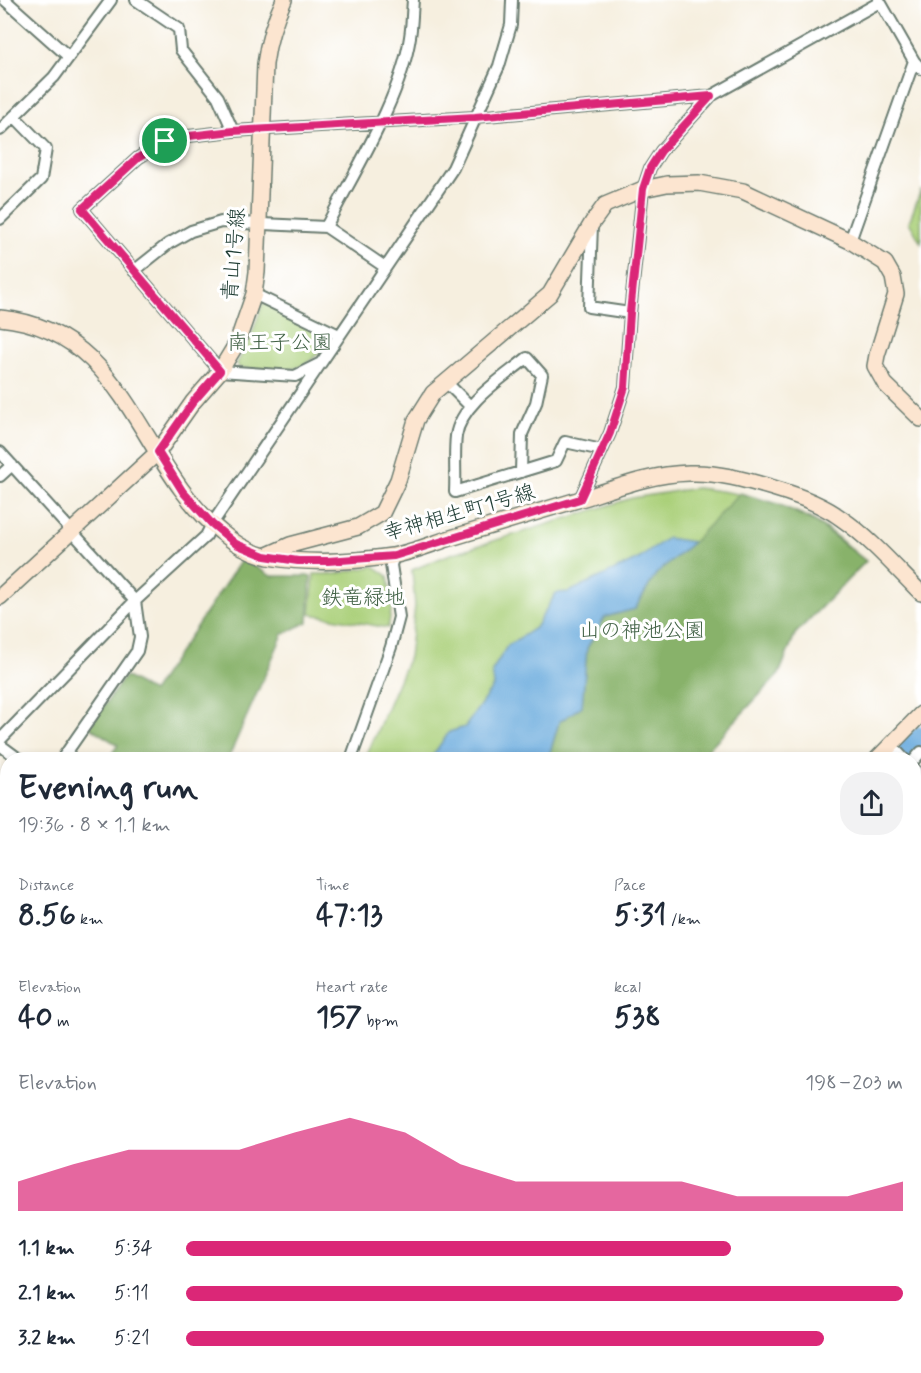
<!DOCTYPE html>
<meta charset="utf-8">
<style>
body{margin:0;font-family:Mynerve,"Klee One",sans-serif;background:#f2f2f3;color:#1f2937;height:100vh;display:flex;flex-direction:column;font-size:22px;white-space:nowrap}
*{box-sizing:border-box;margin:0}
p{font-size:20px;color:#747a83}
.icon{flex:none;width:33px;height:33px;fill:none;stroke:currentColor;stroke-width:2;stroke-linecap:round;stroke-linejoin:round}
.map{position:relative;flex:1;overflow:hidden}
.details{position:absolute;left:0px;top:752px;width:921px;height:622px;display:flex;flex-direction:column;background:#fff;border-radius:24px 24px 0 0;box-shadow:0 3px 9px #0003}
.details>*{flex:none}
.pin{position:absolute;display:grid;place-items:center;width:51px;height:51px;color:#fff;margin:-26px;border:3px solid #fff;border-radius:50%;box-shadow:0 2px 6px #0007}
.round{display:grid;place-items:center;flex:none;width:63px;height:63px;border-radius:24px;background:#f2f2f3}
.overview{display:flex;align-items:center;justify-content:space-between;height:102px;padding:0 18px}
h1{font-size:33px;font-weight:700;line-height:45px}
.metrics{display:grid;grid-template-columns:repeat(3,1fr);gap:9px;height:102px;padding:6px 18px}
.metrics div{display:grid;align-content:center}
.metrics b{font-size:30px;font-weight:700}
.metrics small{font-size:16px;font-weight:400}
.metrics p{font-size:16px}
.chart{height:168px;padding:12px 18px}
.chart p{display:flex;justify-content:space-between}
.chart svg{width:100%;height:108px;margin-top:6px;fill:#db2777;opacity:.7}
ul{padding:0 18px;list-style:none;font-size:20px}
li{display:grid;grid-template-columns:96px 72px 1fr;align-items:center;height:45px}
li i{height:15px;border-radius:8px;background:#db2777}
.map>svg:first-child{display:block}
.green{fill:#abd07a;stroke:#658657;stroke-width:1.5}
.forest{fill:#88b26a;stroke:#54784f;stroke-width:1.5}
.water{fill:#69aadd;stroke:#447488;stroke-width:1.5}
.lines{fill:none;stroke-linecap:round;stroke-linejoin:round}
.river{stroke:#69aadd;stroke-width:21}
.street-casing{stroke:#6a7b70;stroke-width:14}
.secondary-casing{stroke:#6a7b70;stroke-width:18}
.street{stroke:#fff;stroke-width:10}
.secondary{stroke:#fce5d0;stroke-width:15}
.route-casing{stroke:#fff;stroke-width:12}
.route{stroke:#db2777;stroke-width:8}
.labels{text-anchor:middle;stroke-width:6;stroke-linejoin:round;paint-order:stroke}
.street-label{font-size:21px;fill:#1f3d34;stroke:#fff}
.park-label{font-size:21px;fill:#426246;stroke:#fff}
</style>
<div class="map">
<svg width="921" height="1373" viewBox="0 0 921 1373">
<rect width="100%" height="100%" fill="#fff"/>
<filter id="ink" filterUnits="userSpaceOnUse"><feTurbulence type="fractalNoise" baseFrequency=".0167" numOctaves="2"/><feDisplacementMap in="SourceGraphic" scale="12" xChannelSelector="R" yChannelSelector="G"/><feConvolveMatrix kernelMatrix="1 2 1 2 8 2 1 2 1" color-interpolation-filters="sRGB"/></filter>
<filter id="wash" filterUnits="userSpaceOnUse"><feTurbulence type="fractalNoise" baseFrequency=".008" numOctaves="4" result="noise"/><feDisplacementMap in="SourceGraphic" scale="24" xChannelSelector="R" yChannelSelector="G"/><feGaussianBlur stdDeviation="1.35" result="paint"/><feColorMatrix in="noise" values="0 0 0 0 0 0 0 0 0 0 0 0 0 0 0 0 0 1.4 0 .05"/><feComposite in="paint" operator="in"/></filter>
<g filter="url(#wash)">
<rect width="100%" height="100%" fill="#f6efdf"/>
<!-- green -->
<path class="green" d="M921 190V243L909 222Z
M263 302 328 332 330 338C304 379 283 370 239 368L237 363 250 340Z
M696 488C737 492 778 500 815 521 833 532 849 548 866 561L795 634 779 674 699 759H365L409 657 415 606 412 570 448 555 632 498Z
M374 566 388 576 392 607 388 628 310 614 314 574H335Z"/>
<!-- forest -->
<path class="forest" d="M740 493 778 504 815 522 866 561 795 634 779 674 699 759H548L559 722 582 706 587 648 605 617 635 609 656 574 693 542Z
M242 559 271 576H311L308 622 283 634 228 759H108L118 745 89 727 125 676 152 692Z
M7 900V1201L0 1186V910Z"/>
<!-- water -->
<path class="water" d="M667 538 693 542 656 574 635 609 605 617 587 648 582 706 559 722 548 759H430L449 732 465 727 494 685 492 671 507 646 535 628 556 593 569 592 640 558Z"/>
<g class="lines">
<!-- river -->
<path class="river" d="M899 759 921 736
M347 1373 352 1366"/>
</g>
</g>
<g filter="url(#ink)">
<g class="lines">
<!-- street casing -->
<g class="street-casing">
<path id="street" d="M5 0 69 57
M136 0 179 29 181 50 218 97 233 131
M879 0 914 61 921 69
M0 130 54 77 111 0
M0 219 41 179 46 149 14 116
M592 225 589 307 630 313
M326 227C354 172 401 98 410 37 412 25 412 12 413 0
M850 241 914 61
M134 271 168 244 191 231 221 222 326 227 385 267
M254 294 339 335
M321 363 295 376 220 371 82 209 138 158 165 141 180 137 233 131 475 117 711 96
M445 381 470 406
M0 452 135 601 140 637 137 651 62 759
M521 472 522 434 536 403 542 375 527 358C503 378 461 403 456 436 454 454 456 474 455 492L556 461 565 442 602 450
M0 476 12 465
M580 499 610 433 625 387 630 313 643 189 650 168 661 151 711 96 880 2
M0 740 135 601 206 536 212 524 453 168 499 66 511 25 512 0
M0 745 19 759
M891 745 904 759
M351 759 391 647 399 617 391 565 394 556
M914 760 921 752
M914 769 921 776
M914 822 921 829
M0 850 8 839
M914 913 921 920
M914 1008 921 1015
M914 1081 921 1077
M914 1173 921 1187
M0 1198 8 1214
M0 1237 8 1239
M914 1292 921 1298
M231 1366 242 1373
M501 1366 526 1373
M695 1366 702 1373
M902 1366 908 1373
M80 1373 84 1366
M364 1373 369 1366
M638 1373 644 1366
M807 1373 810 1370 807 1366
M885 1373 891 1366"/>
</g>
<!-- secondary casing -->
<g class="secondary-casing">
<path id="secondary" d="M0 318C128 330 138 465 221 532 234 543 251 553 268 557 308 564 352 562 392 556 413 552 434 543 454 537 497 524 541 511 584 498 618 487 652 474 689 473 718 472 746 480 773 488 797 495 822 504 842 519 870 538 897 569 921 593
M265 556 290 545 358 527 382 513 398 480 416 420 433 393 550 294 592 223 605 205 643 189 667 184 699 183 743 191 850 241 885 263 893 277 896 294 877 355 875 366 885 384 921 419
M0 597 158 452 193 402 220 371 237 343 254 294 257 272 265 64C268 41 274 21 284 0
M877 759 921 714
M331 1373 336 1366"/>
</g>
<!-- street -->
<use href="#street" class="street"/>
<!-- secondary -->
<use href="#secondary" class="secondary"/>
</g>
</g>
<g class="lines" filter="url(#ink)">
<!-- route casing -->
<g class="route-casing">
<path id="route" d="M711 96 661 151 650 168 643 189 630 313 625 387 610 433 580 499 394 556 328 561H298L265 556 236 544 212 524 183 492 158 452 193 402 220 371 82 209 138 158 165 141 180 137 233 131 475 117Z"/>
</g>
<!-- route -->
<use href="#route" class="route"/>
</g>
<g class="labels">
<!-- street labels -->
<g class="street-label">
<text transform="translate(233 254) rotate(-85)" y="7">青山1号線</text>
<text transform="translate(459 512) rotate(-16)" y="7">幸神相生町1号線</text>
</g>
<!-- park labels -->
<g class="park-label">
<text x="280" y="349">南王子公園</text>
<text x="363" y="604">鉄竜緑地</text>
<text x="642" y="637">山の神池公園</text>
</g>
</g>
</svg>
<div class="pin" style="left:165px;top:141px;background:#1e9e55"><svg class="icon" aria-label="arrive" viewBox="0 0 24 24"><path d="M6 21V4h12l-3 4 3 4H6"/></svg></div>
<section class="details">
<div class="overview"><div><h1>Evening run</h1><p>19:36 · 8 × 1.1 km</p></div><a class="round"><svg class="icon" aria-label="share" viewBox="0 0 24 24"><path d="M12 15V3M7 8l5-5 5 5M5 13v7h14v-7"/></svg></a></div>
<div class="metrics">
<div><p>Distance</p><b>8.56<small> km</small></b></div>
<div><p>Time</p><b>47:13</b></div>
<div><p>Pace</p><b>5:31<small> /km</small></b></div>
</div>
<div class="metrics">
<div><p>Elevation</p><b>40<small> m</small></b></div>
<div><p>Heart rate</p><b>157<small> bpm</small></b></div>
<div><p>kcal</p><b>538</b></div>
</div>
<div class="chart"><p><span>Elevation</span>198–203 m</p>
<svg viewBox="0 0 160 44" preserveAspectRatio="none"><path d="M0 44V32L10 25L20 19L30 19L40 19L50 12L60 6L70 12L80 25L90 32L100 32L110 32L120 32L130 38L140 38L150 38L160 32V44z"/></svg>
</div>
<ul>
<li><b>1.1 km</b>5:34<i style="width:76%"></i></li>
<li><b>2.1 km</b>5:11<i style="width:100%"></i></li>
<li><b>3.2 km</b>5:21<i style="width:89%"></i></li>
</ul>
</section>
</div>
